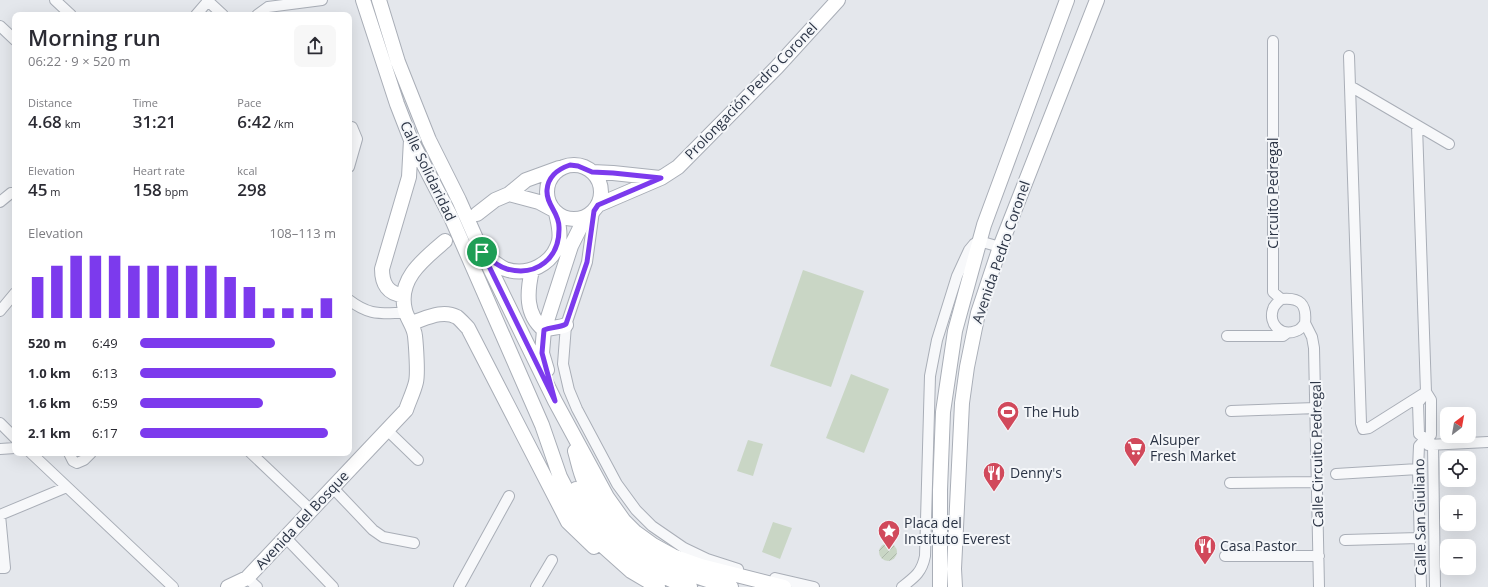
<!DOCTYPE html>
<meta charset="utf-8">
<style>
body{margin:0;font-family:"Open Sans",sans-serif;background:#f7f7f7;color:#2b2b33;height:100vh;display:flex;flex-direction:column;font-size:15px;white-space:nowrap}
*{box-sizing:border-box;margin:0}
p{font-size:13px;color:#7c7c81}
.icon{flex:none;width:22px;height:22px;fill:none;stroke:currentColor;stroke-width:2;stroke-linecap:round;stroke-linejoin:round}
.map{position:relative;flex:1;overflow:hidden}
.sheet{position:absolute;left:12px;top:12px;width:340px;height:444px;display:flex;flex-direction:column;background:#fff;border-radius:8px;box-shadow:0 4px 16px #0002}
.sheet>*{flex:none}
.needle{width:26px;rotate:31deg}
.controls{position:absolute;left:1440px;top:407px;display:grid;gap:8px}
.controls a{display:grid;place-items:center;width:36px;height:36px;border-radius:8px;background:#fff;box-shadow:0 4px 16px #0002;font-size:20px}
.pin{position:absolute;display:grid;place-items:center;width:34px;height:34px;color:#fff;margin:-17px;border:2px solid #fff;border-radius:50%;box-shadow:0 1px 4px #0007}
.round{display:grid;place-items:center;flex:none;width:42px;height:42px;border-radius:8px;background:#f7f7f7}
.summary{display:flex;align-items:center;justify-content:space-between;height:68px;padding:0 16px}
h1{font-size:22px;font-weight:600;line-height:30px}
.metrics{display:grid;grid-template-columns:repeat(3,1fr);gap:6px;height:68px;padding:4px 16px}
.metrics div{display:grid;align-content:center}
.metrics b{font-size:17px;font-weight:600}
.metrics small{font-size:11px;font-weight:400}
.metrics p{font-size:11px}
.chart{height:112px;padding:8px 16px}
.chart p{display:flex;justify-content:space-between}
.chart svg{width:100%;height:72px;margin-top:4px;stroke:#7c3aed;stroke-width:6}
ul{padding:0 16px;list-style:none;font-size:13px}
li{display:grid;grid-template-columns:64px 48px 1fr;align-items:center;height:30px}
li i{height:10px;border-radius:5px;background:#7c3aed}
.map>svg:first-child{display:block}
.grass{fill:#c9d6c5}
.garden{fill:url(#garden-furrows)}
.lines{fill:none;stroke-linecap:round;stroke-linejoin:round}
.street-casing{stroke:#a9aeb7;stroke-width:12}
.secondary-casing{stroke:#a9aeb7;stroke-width:16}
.street{stroke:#f7f8fa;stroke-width:10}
.secondary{stroke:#fff;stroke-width:14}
.route-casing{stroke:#fff;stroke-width:8}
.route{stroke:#7c3aed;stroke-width:5}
.labels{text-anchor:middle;stroke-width:4;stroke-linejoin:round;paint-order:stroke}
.street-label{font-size:14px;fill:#2b3445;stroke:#f4f6f9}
.poi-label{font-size:14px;fill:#2b3445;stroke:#f4f6f9;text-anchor:start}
</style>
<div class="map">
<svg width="1488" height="587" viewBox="0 0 1488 587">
<defs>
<pattern id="garden-furrows" width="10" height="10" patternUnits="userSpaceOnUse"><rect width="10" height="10" fill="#c9d6c5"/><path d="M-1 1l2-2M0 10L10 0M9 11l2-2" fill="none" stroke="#adb8ab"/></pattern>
</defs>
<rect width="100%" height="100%" fill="#e4e7ec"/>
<!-- grass -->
<path class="grass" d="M803 270 864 291 831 387 770 366Z
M851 374 889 389 864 453 826 438Z
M748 440 763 444 753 476 737 471Z
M773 522 792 528 780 559 762 552Z"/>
<!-- garden -->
<path class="garden" d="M879 552a9 9 0 1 1 18 0a9 9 0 1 1-18 0Z"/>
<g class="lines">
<!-- street casing -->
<g class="street-casing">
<path id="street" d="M55 0 71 15
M207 0 223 15
M196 15 208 1
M257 15 268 7 322 0
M0 26 15 40
M1273 41V292L1281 299
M1349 56 1361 423 1363 429 1369 428 1426 392
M1350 86 1449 144
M1417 126 1426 392 1431 400V435L1425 439 1419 446
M349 167 357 139 352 127
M0 202 11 193H15
M594 211 587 262 566 325 563 364 569 390 577 409 617 484 636 510 652 526 684 548 707 559 738 569
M1281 299C1278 302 1274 305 1273 309 1268 324 1281 337 1296 331 1300 330 1303 326 1305 323
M1281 299C1300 297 1307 304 1305 323
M349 300C370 316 380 313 405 313
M0 311 15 293
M1305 323 1312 337 1314 348 1319 587
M1227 336H1283L1287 333
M1425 394 1418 403 1419 434 1430 442
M1231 411 1316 408
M0 423 15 438
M387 430 418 460
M1428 445 1488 442
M1433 445 1435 587
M1419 446 1418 469 1421 587
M0 449 15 448
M31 453 173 587
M69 453 73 461 77 463 84 460 91 453
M251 453 311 510
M1336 474 1418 469
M1230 483 1318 482
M332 487 373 530 383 537 414 543
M285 537 333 587
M1345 540 1419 538
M1225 556H1319
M0 568H5L0 515 67 487
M247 578 257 587
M775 578 814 587
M459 587 509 496
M536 587 552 560
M902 587C915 577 922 572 925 556L930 376 937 340 957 276 969 250 974 244 979 241 1000 247"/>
</g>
<!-- secondary casing -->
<g class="secondary-casing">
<path id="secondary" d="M363 0 397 104 411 140 451 217 542 425 560 477 579 514 589 529 603 546 631 571 658 587
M379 0 398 62 429 140 459 200 482 252 555 401 607 497 624 521 635 532 653 545 673 556 701 566 784 587
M547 192a27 27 0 1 1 54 0a27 27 0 1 1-54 0Z
M592 172 613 173 660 178
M509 194 539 202 552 209
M598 205 661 178 678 167 777 67 838 0
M477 214 495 200 509 194 526 180 559 168
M485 255C491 260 497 265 505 269 528 277 553 264 559 241 561 232 558 222 556 213
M532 270C527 292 525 314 544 330 552 327 559 328 566 325
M403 295C388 294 382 284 382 269L409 177 411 140
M411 323C425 319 442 309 457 317 461 320 465 325 468 328L568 522 594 547
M547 370 542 353 544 330 571 246 583 222 587 216
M575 451C578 461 580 473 585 483 617 548 665 569 731 587
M576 489C606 539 634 569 690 587
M228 587 247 578 406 410C409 401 414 391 416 382 418 374 416 345 415 336 414 326 407 319 405 310 397 279 424 259 445 241
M940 587V490L943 412 955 331 984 225 1067 0
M955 587 954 569 962 403 967 367 978 313 1000 247 1097 0"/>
</g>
<!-- street -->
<use href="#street" class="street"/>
<!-- secondary -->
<use href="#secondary" class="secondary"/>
</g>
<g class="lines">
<!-- route casing -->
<g class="route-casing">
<path id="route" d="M570 165 578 166 592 172 613 173 661 178 598 205 594 211 587 262 566 324C559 328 551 327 544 330L542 353 555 401 482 252C489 259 497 266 507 269 537 277 560 258 559 227 559 212 546 205 547 190 548 176 558 169 570 165Z"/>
</g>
<!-- route -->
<use href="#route" class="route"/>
</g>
<!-- icons -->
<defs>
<g id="stadium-pin" transform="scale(1.15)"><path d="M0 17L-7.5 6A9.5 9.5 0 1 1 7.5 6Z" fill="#d1495b" stroke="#f4f6f9"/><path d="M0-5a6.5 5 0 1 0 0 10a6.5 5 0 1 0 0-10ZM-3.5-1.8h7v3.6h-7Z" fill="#fff"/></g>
<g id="supermarket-pin" transform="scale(1.15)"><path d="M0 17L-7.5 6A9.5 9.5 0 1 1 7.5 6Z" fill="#d1495b" stroke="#f4f6f9"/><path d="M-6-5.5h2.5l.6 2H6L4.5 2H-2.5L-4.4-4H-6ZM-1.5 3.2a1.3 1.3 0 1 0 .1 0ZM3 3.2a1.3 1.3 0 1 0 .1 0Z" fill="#fff"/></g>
<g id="restaurant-pin" transform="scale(1.15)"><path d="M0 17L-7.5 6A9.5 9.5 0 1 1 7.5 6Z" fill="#d1495b" stroke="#f4f6f9"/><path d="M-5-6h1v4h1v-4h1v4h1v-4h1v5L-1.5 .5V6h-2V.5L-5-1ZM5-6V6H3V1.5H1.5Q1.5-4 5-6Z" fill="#fff"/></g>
<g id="sight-pin" transform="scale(1.15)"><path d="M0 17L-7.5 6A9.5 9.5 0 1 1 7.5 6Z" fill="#d1495b" stroke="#f4f6f9"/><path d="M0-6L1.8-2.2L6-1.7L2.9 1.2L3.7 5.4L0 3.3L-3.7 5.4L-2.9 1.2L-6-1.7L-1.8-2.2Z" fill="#fff"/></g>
</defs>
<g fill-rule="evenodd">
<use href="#stadium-pin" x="1008" y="412"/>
<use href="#supermarket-pin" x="1135" y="448"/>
<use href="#restaurant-pin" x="994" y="473"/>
<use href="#sight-pin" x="889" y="531"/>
<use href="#restaurant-pin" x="1205" y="546"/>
</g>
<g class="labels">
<!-- street labels -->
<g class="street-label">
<text transform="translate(751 91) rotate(-46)" y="5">Prolongación Pedro Coronel</text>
<text transform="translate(428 171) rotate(64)" y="5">Calle Solidaridad</text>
<text transform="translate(1273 193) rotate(-90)" y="5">Circuito Pedregal</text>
<text transform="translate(1001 252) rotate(-71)" y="5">Avenida Pedro Coronel</text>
<text transform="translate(1317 454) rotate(-91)" y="5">Calle Circuito Pedregal</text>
<text transform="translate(1420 517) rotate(-91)" y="5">Calle San Giuliano</text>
<text transform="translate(302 520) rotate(-47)" y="5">Avenida del Bosque</text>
</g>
<!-- poi labels -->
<g class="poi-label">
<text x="1024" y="417">The Hub</text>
<text x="1150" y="445">Alsuper<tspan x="1150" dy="16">Fresh Market</tspan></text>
<text x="1010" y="478">Denny's</text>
<text x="904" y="528">Placa del<tspan x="904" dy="16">Instituto Everest</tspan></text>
<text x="1220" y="551">Casa Pastor</text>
</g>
</g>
</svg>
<div class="controls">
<a><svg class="needle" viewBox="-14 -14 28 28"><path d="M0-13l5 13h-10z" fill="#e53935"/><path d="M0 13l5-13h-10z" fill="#7c7c81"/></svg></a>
<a><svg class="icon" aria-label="locate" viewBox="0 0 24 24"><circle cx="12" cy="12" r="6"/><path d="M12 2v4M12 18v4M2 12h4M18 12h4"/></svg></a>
<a>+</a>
<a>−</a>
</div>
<div class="pin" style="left:482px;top:252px;background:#1e9e55"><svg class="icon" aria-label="arrive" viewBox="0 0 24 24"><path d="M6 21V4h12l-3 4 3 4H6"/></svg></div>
<section class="sheet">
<div class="summary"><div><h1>Morning run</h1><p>06:22 · 9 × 520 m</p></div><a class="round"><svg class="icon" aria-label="share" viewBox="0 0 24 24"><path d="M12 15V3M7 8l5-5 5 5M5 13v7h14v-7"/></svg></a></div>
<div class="metrics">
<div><p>Distance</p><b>4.68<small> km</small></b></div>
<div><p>Time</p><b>31:21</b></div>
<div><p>Pace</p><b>6:42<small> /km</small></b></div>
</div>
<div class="metrics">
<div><p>Elevation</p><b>45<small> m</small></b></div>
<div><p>Heart rate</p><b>158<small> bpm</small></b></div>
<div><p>kcal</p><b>298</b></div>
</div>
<div class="chart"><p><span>Elevation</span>108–113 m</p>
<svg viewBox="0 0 160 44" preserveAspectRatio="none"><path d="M5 44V19M15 44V12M25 44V6M35 44V6M45 44V6M55 44V12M65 44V12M75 44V12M85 44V12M95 44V12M105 44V19M115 44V25M125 44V38M135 44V38M145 44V38M155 44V32"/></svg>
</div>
<ul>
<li><b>520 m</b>6:49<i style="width:69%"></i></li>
<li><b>1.0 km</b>6:13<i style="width:100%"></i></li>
<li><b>1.6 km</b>6:59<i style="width:63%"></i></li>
<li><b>2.1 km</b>6:17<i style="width:96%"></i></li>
</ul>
</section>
</div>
